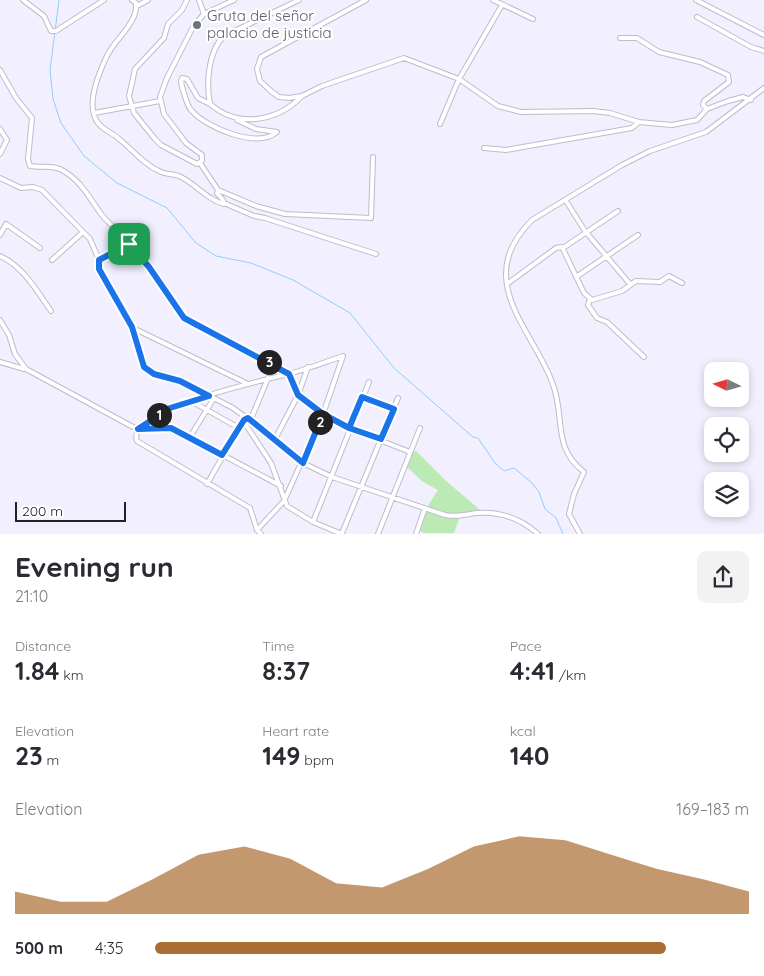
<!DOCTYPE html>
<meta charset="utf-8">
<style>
body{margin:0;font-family:Quicksand,sans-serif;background:#f2f2f3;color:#2b2b33;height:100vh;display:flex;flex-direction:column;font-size:19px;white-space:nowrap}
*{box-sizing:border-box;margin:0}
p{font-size:16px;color:#7c7c81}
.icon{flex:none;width:28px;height:28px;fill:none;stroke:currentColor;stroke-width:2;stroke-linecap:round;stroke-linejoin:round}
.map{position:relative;height:534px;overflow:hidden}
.details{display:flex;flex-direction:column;background:#fff;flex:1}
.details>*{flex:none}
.needle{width:32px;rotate:275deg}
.controls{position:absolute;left:704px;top:362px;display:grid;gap:10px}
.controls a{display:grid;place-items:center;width:45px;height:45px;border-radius:10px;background:#fff;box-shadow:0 2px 8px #0003;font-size:25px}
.scale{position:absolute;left:15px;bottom:12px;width:111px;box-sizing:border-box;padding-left:5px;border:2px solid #232128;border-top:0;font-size:14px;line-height:18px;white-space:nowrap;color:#232128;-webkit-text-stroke:4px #fefffe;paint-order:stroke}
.pin{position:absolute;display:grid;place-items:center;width:42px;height:42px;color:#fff;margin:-21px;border-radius:10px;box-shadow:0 2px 8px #0006}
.km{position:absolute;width:25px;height:25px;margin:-12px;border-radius:50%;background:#222;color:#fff;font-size:14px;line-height:25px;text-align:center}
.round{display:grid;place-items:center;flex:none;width:52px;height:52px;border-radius:10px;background:#f2f2f3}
.summary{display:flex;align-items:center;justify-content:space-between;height:85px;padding:0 15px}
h1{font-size:28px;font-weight:700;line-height:38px}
.figures{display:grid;grid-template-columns:repeat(3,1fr);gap:8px;height:85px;padding:5px 15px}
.figures div{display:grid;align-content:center}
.figures b{font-size:25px;font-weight:700}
.figures small{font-size:14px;font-weight:400}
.figures p{font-size:14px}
.chart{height:140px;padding:10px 15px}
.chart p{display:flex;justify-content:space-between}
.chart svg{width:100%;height:90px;margin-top:5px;fill:#ab6d33;opacity:.7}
ul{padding:0 15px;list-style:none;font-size:16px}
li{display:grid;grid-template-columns:80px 60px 1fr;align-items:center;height:38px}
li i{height:12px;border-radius:6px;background:#ab6d33}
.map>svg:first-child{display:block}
.green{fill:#bceab5}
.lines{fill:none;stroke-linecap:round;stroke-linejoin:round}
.stream{stroke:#91ccfc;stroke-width:1}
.street-casing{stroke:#bfbbcd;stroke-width:6}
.street{stroke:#fff;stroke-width:4}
.route-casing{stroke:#fff;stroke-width:10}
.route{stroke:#1a73e8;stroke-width:6}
.worship-dot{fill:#6b7280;stroke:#fefffe;stroke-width:2}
.labels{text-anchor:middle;stroke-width:4.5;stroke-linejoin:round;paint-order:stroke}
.worship-label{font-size:15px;fill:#5b616d;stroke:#fefffe;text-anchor:start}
</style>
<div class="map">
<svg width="764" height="534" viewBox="0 0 764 534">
<rect width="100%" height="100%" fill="#f2effe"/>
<!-- green -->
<path class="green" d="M416 451 446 481 479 509 480 511 461 513 454 533H424L420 531 429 504 438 490 423 482 406 466 412 452Z"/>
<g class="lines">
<!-- stream -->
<path class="stream" d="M59 0 50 70 53 99 61 123 84 156 117 183 167 208 196 243 216 256 251 263 293 280 350 313 394 368 473 437 478 438 495 463 504 471 514 468 531 482 539 492 545 509 556 518 563 534"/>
<!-- street casing -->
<g class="street-casing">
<path id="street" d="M23 0 44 16 51 31H56L104 0
M132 0 136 3C138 24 114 39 106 58 98 75 85 106 98 123 103 130 113 133 119 139 133 150 143 164 161 172 166 174 173 174 179 176 195 183 207 200 224 204L223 200 217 193 218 190 200 163
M187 0 182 10 168 24 164 38 135 69 129 96 134 113 155 139 161 145 197 164 202 161V155L186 143 164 114 160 97 167 78 193 27 204 14 234 0
M199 0 204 14
M299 0 224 36C208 51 206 84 210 104 239 129 278 121 302 96
M366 0 261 57 257 69 260 81 272 92 279 97 289 98 302 96 322 86 404 58 459 79 498 106 521 112 593 111 610 113 639 122 672 125 697 120 707 109 728 101 743 97 751 100
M493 0 533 19
M696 0 764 35
M137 6 148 0
M697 17 751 47 764 51
M620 38H637L659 52 700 62 728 75 729 82 704 101 703 105 707 109
M0 70 16 98 32 118 28 159 30 166C40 168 50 165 60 169 80 179 89 197 101 214 109 224 120 233 129 241L127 246 99 260
M210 104 198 98 187 79 182 78C180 83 182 87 184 93 186 99 187 106 192 111 207 128 257 149 277 132L256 129 237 120
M94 113 160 101
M440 124 459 79 502 5
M0 129 7 140 0 154
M484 148 506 150 632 128 639 122
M0 178 21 188 33 187 42 190 90 239 99 260 101 275 131 327 144 367 147 371 181 381 233 408 248 419
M218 190 256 206 285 214 371 218 373 157
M566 201 585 231 630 284
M224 203 254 216 265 218 376 254
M0 235 6 224 40 248
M129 244 149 267 184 318 289 374 298 395 323 414 349 428 410 452
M563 248 618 211
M0 256C24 267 36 290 51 311
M52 260 83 232
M576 277 638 235
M507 284 556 248 562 247 584 293 592 300 622 291 636 281 660 282 669 276 682 283
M590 299 588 305 597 318 607 322 644 357
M0 320 9 335 15 354 26 369 133 427 166 428 176 430 281 486
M131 327 248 384
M0 362 24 369
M362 397 394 409
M191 401 239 428
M251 419 268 378
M244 422 271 463 287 506 313 522 342 534
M190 437 214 398
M274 441 298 395 308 367
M207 484 239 428 244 420 248 419 303 463 332 477 445 515C457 517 465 515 476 513 499 511 520 518 538 534
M313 522 369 382
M257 530 284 501 323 414 343 356
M342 533 398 398
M261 534 257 530 250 508 137 441C124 410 266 380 288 374 306 370 325 362 343 356
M378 534 420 428
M416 534 425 508
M580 534 569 514 574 494 584 472C551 447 566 415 552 382 540 348 505 310 506 273 506 252 518 234 532 220L622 165 650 151 706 132 764 88"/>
</g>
<!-- street -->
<use href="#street" class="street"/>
</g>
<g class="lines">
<!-- route casing -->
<g class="route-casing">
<path id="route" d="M129 244 99 260V269L132 327 144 367 154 374 180 381 209 396 170 408 138 429 171 428 222 455 244 420 248 418 303 463 323 414 349 428 381 439 394 409 362 397 349 428 323 414 298 395 289 374 184 318 149 267 129 244"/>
</g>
<!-- route -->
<use href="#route" class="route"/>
</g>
<!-- markers -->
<circle class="worship-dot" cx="197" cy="25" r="5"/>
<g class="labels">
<!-- worship labels -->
<g class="worship-label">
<text x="207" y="21">Gruta del señor<tspan x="207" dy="17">palacio de justicia</tspan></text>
</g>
</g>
</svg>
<div class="controls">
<a><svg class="needle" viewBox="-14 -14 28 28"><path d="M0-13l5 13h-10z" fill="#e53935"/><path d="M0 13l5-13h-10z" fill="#7c7c81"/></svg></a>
<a><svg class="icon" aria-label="locate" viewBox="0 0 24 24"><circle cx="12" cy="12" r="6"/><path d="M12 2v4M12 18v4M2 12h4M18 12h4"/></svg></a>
<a><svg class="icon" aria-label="layers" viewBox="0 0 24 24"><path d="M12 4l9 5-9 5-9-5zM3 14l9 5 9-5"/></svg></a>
</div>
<div class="scale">200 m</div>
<div class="pin" style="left:129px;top:244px;background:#1e9e55"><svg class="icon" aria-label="arrive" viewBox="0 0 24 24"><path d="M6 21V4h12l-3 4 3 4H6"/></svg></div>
<b class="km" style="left:159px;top:415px">1</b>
<b class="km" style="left:320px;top:422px">2</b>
<b class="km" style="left:269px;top:362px">3</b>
</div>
<section class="details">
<div class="summary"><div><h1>Evening run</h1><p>21:10</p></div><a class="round"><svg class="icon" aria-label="share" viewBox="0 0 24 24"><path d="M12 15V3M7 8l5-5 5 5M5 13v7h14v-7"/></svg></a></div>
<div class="figures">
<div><p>Distance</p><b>1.84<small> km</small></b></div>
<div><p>Time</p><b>8:37</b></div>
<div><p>Pace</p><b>4:41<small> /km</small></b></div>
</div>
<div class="figures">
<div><p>Elevation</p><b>23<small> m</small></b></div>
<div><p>Heart rate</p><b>149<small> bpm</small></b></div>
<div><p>kcal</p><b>140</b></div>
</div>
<div class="chart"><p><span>Elevation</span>169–183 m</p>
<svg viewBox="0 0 160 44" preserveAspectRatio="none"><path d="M0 44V33L10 38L20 38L30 27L40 15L50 11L60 17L70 29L80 31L90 22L100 11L110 6L120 8L130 15L140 22L150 27L160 33V44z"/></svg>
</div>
<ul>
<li><b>500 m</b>4:35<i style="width:86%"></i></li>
</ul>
</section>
